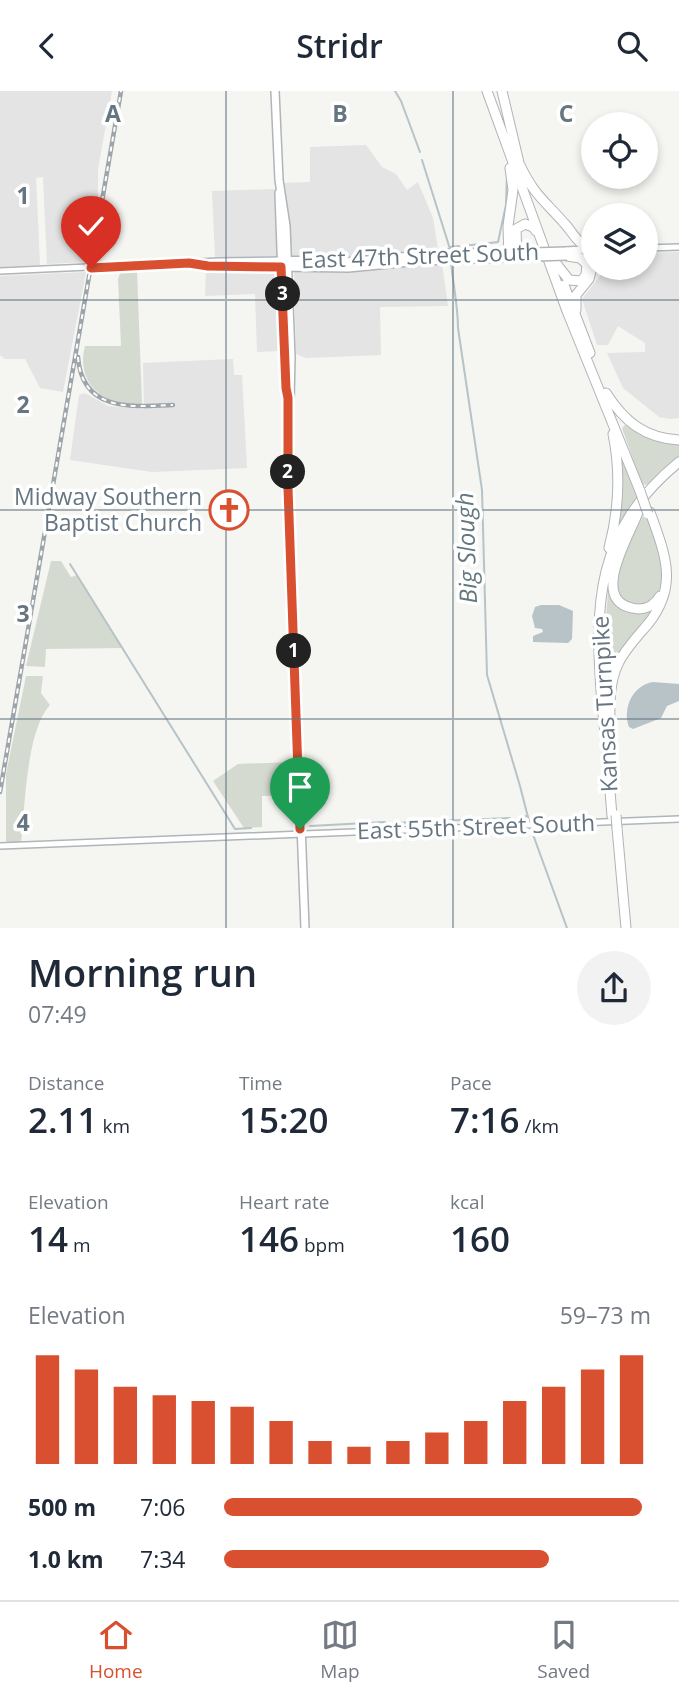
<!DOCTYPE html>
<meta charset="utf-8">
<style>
body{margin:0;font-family:"Open Sans",sans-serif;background:#f2f2f3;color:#1f2937;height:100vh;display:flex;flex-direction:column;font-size:26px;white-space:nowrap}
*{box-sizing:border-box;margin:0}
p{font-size:23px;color:#747a83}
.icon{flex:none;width:38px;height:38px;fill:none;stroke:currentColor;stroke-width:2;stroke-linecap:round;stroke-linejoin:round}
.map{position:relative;height:837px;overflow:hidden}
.drawer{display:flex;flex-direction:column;background:#fff;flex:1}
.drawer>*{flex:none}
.fabs{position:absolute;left:581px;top:21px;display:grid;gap:14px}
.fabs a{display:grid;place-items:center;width:77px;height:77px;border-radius:50%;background:#fff;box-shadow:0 4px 10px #0003;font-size:35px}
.pin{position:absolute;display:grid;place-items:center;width:60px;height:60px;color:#fff;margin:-72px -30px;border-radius:50% 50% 50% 0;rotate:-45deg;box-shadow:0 0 7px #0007}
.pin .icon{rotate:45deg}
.km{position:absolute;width:35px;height:35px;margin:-18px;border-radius:50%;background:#222;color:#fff;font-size:19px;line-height:35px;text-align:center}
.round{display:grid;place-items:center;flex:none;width:74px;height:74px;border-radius:37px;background:#f2f2f3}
.summary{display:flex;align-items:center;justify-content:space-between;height:119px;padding:0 28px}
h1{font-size:38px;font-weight:600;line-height:52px}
.stats{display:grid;grid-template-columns:repeat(3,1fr);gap:10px;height:119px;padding:7px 28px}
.stats div{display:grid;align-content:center}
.stats b{font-size:35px;font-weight:600}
.stats small{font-size:19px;font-weight:400}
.stats p{font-size:19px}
.chart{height:196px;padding:14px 28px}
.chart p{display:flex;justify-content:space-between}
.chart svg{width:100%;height:126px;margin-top:7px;stroke:#d8502f;stroke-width:6}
ul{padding:0 28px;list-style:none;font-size:23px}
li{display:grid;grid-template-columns:112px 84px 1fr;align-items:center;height:52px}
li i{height:18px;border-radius:9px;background:#d8502f}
header{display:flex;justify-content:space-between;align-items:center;height:91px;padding:0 28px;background:#fff;font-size:32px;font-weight:600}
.menu{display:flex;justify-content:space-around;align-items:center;height:98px;border-top:2px solid #e0e1e3;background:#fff;font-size:19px;color:#747a83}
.menu a{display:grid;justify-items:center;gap:4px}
.menu .current{color:#d8502f}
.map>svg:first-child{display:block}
.built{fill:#e3e4e3}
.green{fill:#d5dad1}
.water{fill:#b7c3c7}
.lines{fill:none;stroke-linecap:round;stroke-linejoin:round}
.stream{stroke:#b7c3c7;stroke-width:2}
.secondary-casing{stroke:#afb5b9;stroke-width:8}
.primary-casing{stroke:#b0b5b8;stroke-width:10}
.highway-casing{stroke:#b0b4b7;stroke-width:11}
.secondary{stroke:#fff;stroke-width:5}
.primary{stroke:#fff;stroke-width:7}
.highway{stroke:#fff;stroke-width:9}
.rail-casing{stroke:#9ea5aa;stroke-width:4.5}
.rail{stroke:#fff;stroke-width:2;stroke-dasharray:5;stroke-linecap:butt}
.primary-bridge-casing{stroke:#b0b5b8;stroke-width:10;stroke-linecap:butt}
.highway-bridge-casing{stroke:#b0b4b7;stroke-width:11;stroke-linecap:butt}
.primary-bridge{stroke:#fff;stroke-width:7}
.highway-bridge{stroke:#fff;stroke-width:9}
.route-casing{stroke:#fff;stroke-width:14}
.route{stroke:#d8502f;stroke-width:9}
.grid{fill:none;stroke:#667681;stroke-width:2;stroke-opacity:0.55}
.labels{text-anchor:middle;stroke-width:7;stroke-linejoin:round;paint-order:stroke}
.street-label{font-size:23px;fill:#667681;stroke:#fff}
.poi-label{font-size:23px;fill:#667681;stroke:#fff;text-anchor:end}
.water-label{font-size:24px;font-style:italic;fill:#62777e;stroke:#fff}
.grid-label{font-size:23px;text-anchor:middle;font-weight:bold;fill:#667681;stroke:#fff;stroke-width:7;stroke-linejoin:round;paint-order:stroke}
</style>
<header><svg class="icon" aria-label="back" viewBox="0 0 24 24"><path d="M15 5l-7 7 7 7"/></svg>Stridr<svg class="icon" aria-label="search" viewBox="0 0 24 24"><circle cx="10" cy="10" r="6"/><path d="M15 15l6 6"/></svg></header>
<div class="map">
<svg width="679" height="837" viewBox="0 0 679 837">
<rect width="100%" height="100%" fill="#f5f5f2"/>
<!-- built -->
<path class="built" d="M0 0H112L98 78V115L87 171 47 173 43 86 36 87 40 174 0 176Z
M366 54 382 76 396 83 407 99 418 91 433 127 438 159 357 168 292 166 284 92 310 91V56Z
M275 98 277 165 215 167 212 100Z
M679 161V327L670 328 659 326 623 297 607 262 645 261V252L618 235 608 254H597L582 208 606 177H646V162Z
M442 173 448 215 380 216 381 264 306 267 296 263 294 180 344 181Z
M206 178 276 180 278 260 257 261 255 203 205 205Z
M86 181 63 301 40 297 25 268H5L0 264V185Z
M233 268 234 284H242L247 377 152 381 70 369 79 304 85 302 108 315 144 318 143 272Z"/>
<!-- green -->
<path class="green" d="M121 180H137L142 313C105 316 75 294 85 255H121L118 188Z
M625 334 679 350V368L650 393 642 394 622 337Z
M618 355 638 408 616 443Z
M647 425C657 451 672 483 654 510L635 516 618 505 615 486 632 440 635 439 642 426Z
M51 470H61L71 486 77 484 123 557 46 558 45 576 26 575Z
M608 501H612L619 513 655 514 609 585 605 538Z
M26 585H43L41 602 50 614C26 640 25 717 21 753H6V683Z
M294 671 295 704 262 705V736L244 737 213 690 238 673Z"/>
<!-- water -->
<path class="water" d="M541 514H559L573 520 572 548 568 552 533 551V545L543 541 542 538 535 537 532 525 535 516Z
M653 591 679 593V610L667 615 661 627 633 638 629 636C622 617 633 594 653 591Z"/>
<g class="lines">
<!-- stream -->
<path class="stream" d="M395 0 401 10 420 61
M422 69 450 158
M463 155 498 151 506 114 507 83
M450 156 459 155
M451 171C453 193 458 215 458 237L482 399 487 584 520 695 531 738 567 837
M70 473 235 738 251 737
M520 726 528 725
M393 732 510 727
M310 735 385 731"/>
<!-- secondary casing -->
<g class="secondary-casing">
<path id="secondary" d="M646 157 679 156
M588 164 593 163
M199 173 281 176
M0 180 220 170 281 169
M0 755 679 728"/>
</g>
<!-- primary casing -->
<g class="primary-casing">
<path id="primary" d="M275 0 279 89 286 135 291 266 288 397 305 837
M279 102 286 296
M566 160 582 159
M281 169 345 171 444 162 533 161
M281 176 348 177 420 170 535 166"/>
</g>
<!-- highway casing -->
<g class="highway-casing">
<path id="highway" d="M487 0 567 220 640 400
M502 0 520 76
M520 74C534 104 544 109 564 132 574 142 577 155 593 156
M517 166 516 138 525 133 533 136 536 140
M509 167 508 135 513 99 510 77
M555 171 569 189 581 190 586 184 587 173 580 167 567 165
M564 194 590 262
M576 219V204L589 188 593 173
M606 302C624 330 644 347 679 349
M638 421C631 442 589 508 632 517 644 520 654 515 660 505
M609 457C619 419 621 382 613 343
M610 642C610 619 608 594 618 573 625 558 637 546 648 533 679 494 665 463 650 421
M612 725C609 687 606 650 602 613 594 513 595 440 679 371
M617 737 626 837"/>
</g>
<!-- secondary -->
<use href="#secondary" class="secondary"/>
<!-- primary -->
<use href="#primary" class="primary"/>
<!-- highway -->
<use href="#highway" class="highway"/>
<!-- rail casing -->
<g class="rail-casing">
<path id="rail" d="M78 266C82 321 132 316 173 314
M0 701 121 0"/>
</g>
<!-- rail -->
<use href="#rail" class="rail"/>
<!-- primary-bridge casing -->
<g class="primary-bridge-casing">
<path id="primary-bridge" d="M533 161 566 160
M535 166 567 165"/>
</g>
<!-- highway-bridge casing -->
<g class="highway-bridge-casing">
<path id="highway-bridge" d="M640 400 648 423
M616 724 617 737"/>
</g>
<!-- primary-bridge -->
<use href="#primary-bridge" class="primary-bridge"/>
<!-- highway-bridge -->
<use href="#highway-bridge" class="highway-bridge"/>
</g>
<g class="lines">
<!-- route casing -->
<g class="route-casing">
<path id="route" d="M91 177 189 172 208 175 281 176 286 297 288 307V397L300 738"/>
</g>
<!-- route -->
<use href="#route" class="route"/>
</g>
<!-- grid -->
<path class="grid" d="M226 0V837M453 0V837M0 209H679M0 419H679M0 628H679"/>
<!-- icons -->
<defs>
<g id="church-ring" transform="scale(2.0125)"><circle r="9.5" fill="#fff" stroke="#d8502f" stroke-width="1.5"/><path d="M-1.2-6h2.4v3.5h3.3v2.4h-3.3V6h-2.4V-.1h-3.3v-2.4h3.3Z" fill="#d8502f"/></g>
</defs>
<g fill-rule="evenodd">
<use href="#church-ring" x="229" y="419"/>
</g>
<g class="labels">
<!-- street labels -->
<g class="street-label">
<text transform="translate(420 165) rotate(-2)" y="8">East 47th Street South</text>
<text transform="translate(605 613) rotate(-93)" y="8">Kansas Turnpike</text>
<text transform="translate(476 736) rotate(-2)" y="8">East 55th Street South</text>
</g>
<!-- poi labels -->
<g class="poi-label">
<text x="202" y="414">Midway Southern<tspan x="202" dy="26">Baptist Church</tspan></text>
</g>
<!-- water labels -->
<g class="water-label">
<text transform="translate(467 457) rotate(-92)" y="8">Big Slough</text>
</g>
</g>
<g class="grid-label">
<text x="113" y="31">A</text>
<text x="340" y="31">B</text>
<text x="566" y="31">C</text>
<text x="23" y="113">1</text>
<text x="23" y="322">2</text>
<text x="23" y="531">3</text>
<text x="23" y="740">4</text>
</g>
</svg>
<div class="fabs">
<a><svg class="icon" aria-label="locate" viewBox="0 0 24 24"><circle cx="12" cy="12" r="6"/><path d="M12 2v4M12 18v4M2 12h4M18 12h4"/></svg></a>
<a><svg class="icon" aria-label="layers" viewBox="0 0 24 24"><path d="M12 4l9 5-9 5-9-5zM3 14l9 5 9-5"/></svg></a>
</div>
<div class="pin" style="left:300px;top:738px;background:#1e9e55"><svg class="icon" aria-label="arrive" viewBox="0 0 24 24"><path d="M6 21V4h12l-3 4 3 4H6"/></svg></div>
<div class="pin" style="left:91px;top:177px;background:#d93025"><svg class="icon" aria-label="check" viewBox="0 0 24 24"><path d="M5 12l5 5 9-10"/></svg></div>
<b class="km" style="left:294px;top:560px">1</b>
<b class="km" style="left:288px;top:381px">2</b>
<b class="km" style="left:283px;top:203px">3</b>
</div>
<section class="drawer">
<div class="summary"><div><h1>Morning run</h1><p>07:49</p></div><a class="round"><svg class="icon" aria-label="share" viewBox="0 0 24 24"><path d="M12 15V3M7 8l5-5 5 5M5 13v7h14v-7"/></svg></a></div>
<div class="stats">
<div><p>Distance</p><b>2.11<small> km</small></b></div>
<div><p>Time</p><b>15:20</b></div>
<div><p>Pace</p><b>7:16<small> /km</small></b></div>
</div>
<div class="stats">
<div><p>Elevation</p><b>14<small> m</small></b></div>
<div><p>Heart rate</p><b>146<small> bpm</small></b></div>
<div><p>kcal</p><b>160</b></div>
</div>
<div class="chart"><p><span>Elevation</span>59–73 m</p>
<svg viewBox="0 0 160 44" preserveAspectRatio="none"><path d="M5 44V6M15 44V11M25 44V17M35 44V20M45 44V22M55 44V24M65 44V29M75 44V36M85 44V38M95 44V36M105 44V33M115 44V29M125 44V22M135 44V17M145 44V11M155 44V6"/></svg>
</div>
<ul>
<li><b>500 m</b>7:06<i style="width:98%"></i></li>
<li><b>1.0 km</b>7:34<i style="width:76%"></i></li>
</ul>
</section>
<nav class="menu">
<a class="current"><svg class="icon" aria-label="home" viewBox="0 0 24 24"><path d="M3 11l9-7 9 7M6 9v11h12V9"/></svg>Home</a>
<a><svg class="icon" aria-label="map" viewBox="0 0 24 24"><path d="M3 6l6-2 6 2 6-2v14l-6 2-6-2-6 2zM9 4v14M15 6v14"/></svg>Map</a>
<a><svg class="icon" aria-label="saved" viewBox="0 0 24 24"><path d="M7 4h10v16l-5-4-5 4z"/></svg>Saved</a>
</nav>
